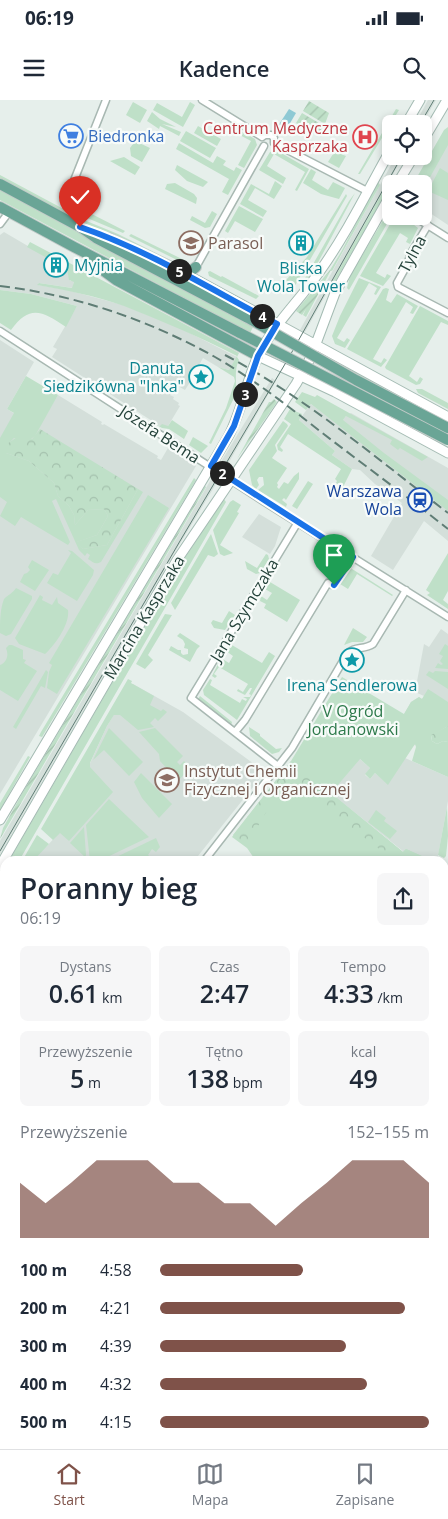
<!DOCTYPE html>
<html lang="pl">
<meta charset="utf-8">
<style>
body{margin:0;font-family:"Open Sans",sans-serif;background:#f6f6f7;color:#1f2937;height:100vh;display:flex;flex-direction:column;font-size:19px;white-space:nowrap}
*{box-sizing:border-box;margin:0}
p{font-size:16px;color:#747a83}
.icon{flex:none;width:28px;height:28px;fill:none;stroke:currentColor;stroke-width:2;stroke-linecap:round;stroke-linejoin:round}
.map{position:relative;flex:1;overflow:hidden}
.panel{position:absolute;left:0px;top:756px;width:449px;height:594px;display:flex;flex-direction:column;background:#fff;border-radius:15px 15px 0 0;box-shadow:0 2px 8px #0003}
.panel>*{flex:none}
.buttons{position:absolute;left:382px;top:15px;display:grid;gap:10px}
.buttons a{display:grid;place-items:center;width:50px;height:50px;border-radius:8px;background:#fff;box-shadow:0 2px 8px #0003;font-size:25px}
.pin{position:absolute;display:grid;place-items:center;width:42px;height:42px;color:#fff;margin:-51px -21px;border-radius:50% 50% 50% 0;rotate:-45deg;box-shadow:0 0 5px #0007}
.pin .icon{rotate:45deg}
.km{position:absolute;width:25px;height:25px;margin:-12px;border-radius:50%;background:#222;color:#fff;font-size:14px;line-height:25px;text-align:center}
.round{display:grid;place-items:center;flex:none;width:52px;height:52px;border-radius:8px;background:#f6f6f7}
.headline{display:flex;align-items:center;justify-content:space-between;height:85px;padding:0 20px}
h1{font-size:28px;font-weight:600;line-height:38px}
.stats{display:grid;grid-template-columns:repeat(3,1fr);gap:8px;height:85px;padding:5px 20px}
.stats div{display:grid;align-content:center;border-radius:8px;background:#f6f6f7;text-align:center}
.stats b{font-size:25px;font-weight:600}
.stats small{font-size:14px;font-weight:400}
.stats p{font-size:14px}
.chart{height:140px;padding:10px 20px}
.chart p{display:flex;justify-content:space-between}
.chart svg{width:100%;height:90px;margin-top:5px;fill:#7f5249;opacity:.7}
ul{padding:0 20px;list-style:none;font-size:16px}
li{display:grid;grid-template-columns:80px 60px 1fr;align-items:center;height:38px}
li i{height:12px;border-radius:6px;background:#7f5249}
.status{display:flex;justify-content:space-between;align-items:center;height:35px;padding:0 25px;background:#fff;direction:ltr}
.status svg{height:14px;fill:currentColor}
header{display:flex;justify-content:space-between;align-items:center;height:65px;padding:0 20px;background:#fff;font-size:22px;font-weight:600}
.dock{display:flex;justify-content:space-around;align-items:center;height:70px;border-top:1px solid #e0e1e3;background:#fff;font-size:14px;color:#747a83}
.dock a{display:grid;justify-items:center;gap:2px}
.dock .active{color:#7f5249}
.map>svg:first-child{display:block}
.built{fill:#d4dfda}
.industrial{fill:url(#industrial-furrows)}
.green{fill:#bfe0c8}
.forest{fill:url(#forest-crowns)}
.garden{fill:url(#garden-furrows)}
.water{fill:#8ec9d4}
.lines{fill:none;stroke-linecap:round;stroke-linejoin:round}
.street-casing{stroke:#a8b8b2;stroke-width:9}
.secondary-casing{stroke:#a4bbb3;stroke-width:11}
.primary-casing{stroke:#c2cac8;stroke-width:12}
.street{stroke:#fff;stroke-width:6}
.secondary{stroke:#fff;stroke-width:9}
.primary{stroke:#6aa596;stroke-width:10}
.tram{stroke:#5f7d75;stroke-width:1}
.rail{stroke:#5f7d75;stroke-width:2;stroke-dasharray:10 5;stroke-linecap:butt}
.primary-bridge-casing{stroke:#c2cac8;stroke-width:12;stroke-linecap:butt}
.primary-bridge{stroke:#6aa596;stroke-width:10}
.route-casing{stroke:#fff;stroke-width:10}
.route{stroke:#1a73e8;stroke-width:6}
.labels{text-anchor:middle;stroke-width:4.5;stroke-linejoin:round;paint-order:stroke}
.health-label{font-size:16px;fill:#be3a42;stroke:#f7fbf9;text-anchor:end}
.shop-label{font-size:16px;fill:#366cbe;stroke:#f7fbf9;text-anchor:start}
.education-label{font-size:16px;fill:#785e54;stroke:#f7fbf9;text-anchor:start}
.street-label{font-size:16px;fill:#24423a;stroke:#f7fbf9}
.culture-label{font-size:16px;fill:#0d838f;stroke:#f7fbf9}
.transit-label{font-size:16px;fill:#164399;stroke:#f7fbf9;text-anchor:end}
.park-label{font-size:16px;fill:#2d7a4b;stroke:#f7fbf9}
</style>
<div class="status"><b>06:19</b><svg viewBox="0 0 49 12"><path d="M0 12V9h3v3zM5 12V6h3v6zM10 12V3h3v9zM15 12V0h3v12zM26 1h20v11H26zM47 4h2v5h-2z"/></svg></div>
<header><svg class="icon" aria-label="menu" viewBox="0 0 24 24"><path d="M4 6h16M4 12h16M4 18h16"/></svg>Kadence<svg class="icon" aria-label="search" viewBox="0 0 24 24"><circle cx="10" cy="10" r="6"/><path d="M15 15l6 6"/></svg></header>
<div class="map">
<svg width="448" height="1349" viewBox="0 0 448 1349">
<defs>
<pattern id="industrial-furrows" width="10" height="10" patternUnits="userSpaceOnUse" patternTransform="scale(1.25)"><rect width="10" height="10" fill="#d4dfda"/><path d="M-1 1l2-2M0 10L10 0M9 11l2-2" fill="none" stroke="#b6c1bc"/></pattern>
<pattern id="forest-crowns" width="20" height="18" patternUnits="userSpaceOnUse" patternTransform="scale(1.25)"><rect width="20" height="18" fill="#bfe0c8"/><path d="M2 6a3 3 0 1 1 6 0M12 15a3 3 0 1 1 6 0" fill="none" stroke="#a4c1ad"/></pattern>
<pattern id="garden-furrows" width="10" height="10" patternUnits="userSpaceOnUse" patternTransform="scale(1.25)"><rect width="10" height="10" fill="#bfe0c8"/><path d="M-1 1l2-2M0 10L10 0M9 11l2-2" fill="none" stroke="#a4c1ad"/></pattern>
</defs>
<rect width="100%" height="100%" fill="#e6efeb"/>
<!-- built -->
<path class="built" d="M428 0H436L422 24H415Z
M448 43V125L424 109V86Z
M396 56H403L305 232 300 230Z
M4 132 67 169 70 181H74L73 188 39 183 38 185 67 190 123 205 180 228 237 257 229 270 218 267 203 258 194 274 193 273 190 277 192 279 185 290 176 285 170 295 174 297 173 299 179 303 178 305 180 306 168 326H160L52 257 57 249 53 247 77 206 31 194 0 190V135Z
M0 240 34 262 7 309 38 328 58 295 102 322 101 324 103 325 104 324 158 356 157 358 161 360 168 348 196 366 0 694Z
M272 278 276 281 225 369 219 365Z
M311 304 339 325 346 316 351 313 448 368V441L424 421 393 470 371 456 402 403 375 384 360 370 352 369 332 355 335 351 299 320Z
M213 376 219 379 172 457 0 754V741Z
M259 414 281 427 275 446 270 454 242 437Z
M441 529 448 534V626L413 646 426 627 404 614 411 602 419 597 422 599 424 596 415 592 424 544 429 547Z
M133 584 183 612 265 672 194 761H27L47 746 58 734 107 626Z
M352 652 370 668 365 675 370 679 375 673 388 684 405 658 448 677V701L437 761 404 752 328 691Z
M444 832 448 833V883H444Z
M0 1164 5 1166V1237L0 1247Z
M161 1345H301L302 1349H160Z"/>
<!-- industrial -->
<path class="industrial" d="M5 1336V1345H161L160 1349H0Z"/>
<!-- green -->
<path class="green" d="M133 2 147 10 140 23 126 15Z
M190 2 195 5 183 27 153 10 157 3 182 17Z
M396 9 399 10 360 74H358Z
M152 12 160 19 176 27 162 24 181 32 179 36 160 26 159 29 147 21Z
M198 26 221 39 217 46 194 33Z
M448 27V45L424 88V84H413L444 30Z
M239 30 255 39 257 45 244 68 238 65 251 41 236 33Z
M186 31 216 48 210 58 180 41Z
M135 41 150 48 142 62 131 56 130 48Z
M179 43 213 63 217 56 226 61 223 65 234 71 236 67 242 70 228 95 222 92 229 79 176 49Z
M276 50 309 69 297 91 295 90 305 72 274 54 267 66 286 78 283 84 259 70 270 52Z
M336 52 346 56 339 68 328 62 333 54Z
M124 57 140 67 135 75 110 61Z
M177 65 208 82 203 87 187 81 175 70Z
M440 68 448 73V100L428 91Z
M311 69 316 72 312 80 328 90 333 82 345 88 339 99 321 94 303 83Z
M0 75 84 120 118 134 188 169 115 135 83 123 0 78Z
M275 81 282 86 274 99 255 88 248 100 267 111 263 117 240 104 251 84 269 94Z
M378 82 380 85 332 171 330 170 341 152Z
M175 83 194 94 197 98 196 104 165 89 167 84Z
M386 86 389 88 332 187 330 186Z
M0 90 253 227 250 233 0 100Z
M355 93 314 170 300 187 349 101Z
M346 94 347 96 296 184 286 194 276 191 307 157Z
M239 106 263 119 255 132 235 121 228 133 225 131Z
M82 109 125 131 123 133 80 115Z
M212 111 217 114 210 127 205 128 190 120 192 116 205 123Z
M391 111 388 122 349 190 347 188 350 176 385 117 388 112Z
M396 118H405L418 128 410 144 406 142 408 138 400 133 376 173 385 178 387 174 391 176 383 186 360 176 393 119Z
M131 134 186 161 185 164 129 136Z
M30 142 239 253 237 257 239 260C233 272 238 283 235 296L211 344 209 343 226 308 235 281 234 277 218 267 229 270 237 256C200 237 162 221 124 206 96 196 66 190 37 185L39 183 72 188 74 182 69 180 67 169 27 147Z
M210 171 221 177 222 176 259 196 256 199 209 176 208 172Z
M359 178 381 187 376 195 374 194 377 188 369 183 337 238 344 242 347 238 350 240 345 248 335 244 332 236 340 216Z
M386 188 389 189 386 200 391 203 397 194 418 206 413 214 410 213 413 207 406 202 373 259 381 263 384 258 387 260 381 267 347 249 383 189Z
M0 190 31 194 77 206 66 227C42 211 30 204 11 230L0 223Z
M420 206 448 221V225L441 222 409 276 417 282 420 277 423 279 420 284 416 285 386 269 385 267Z
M335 261 448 321V324L334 263Z
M26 276 58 295 35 336 31 339 14 338 9 343 6 353 29 361 54 383 58 396 69 406 74 415 75 425 88 410 104 409 108 416 97 435 77 442 83 449 107 445 138 389 143 392 101 462C95 465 93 462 88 459L90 455 87 453 85 456 79 450 56 399 52 401 70 442 68 445 21 417 15 426 0 416 7 402 0 397V338L14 313 7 309Z
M416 289H422L448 303V309L418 293Z
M302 292 315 297 317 295 428 357 422 361 400 348 398 350 390 344 392 340 346 316 343 320 384 353 448 400V411L311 304 306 310 295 302Z
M290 309 302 314 299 320 335 351 332 355 352 369 343 387 336 383 337 381 335 379 341 369 288 334 280 347 283 350 282 352 278 350 277 345 291 324 284 319Z
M172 320 188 331 184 339 169 329 162 328 155 324 160 326 162 324 168 326Z
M283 321 287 324 288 326 275 345 277 351 272 358 287 368 277 383 278 385 277 387 279 389 284 382 288 384 294 376 299 372V379L286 400 284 398 282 400 287 404 286 407 258 390 264 385 263 377H259L257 380 259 385 256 389 252 385 249 370Z
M193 337 208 346 201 353 189 345Z
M194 378 196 380 42 637 39 636 41 632Z
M308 381 313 384 297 409 292 406Z
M148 395 169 408 57 594 47 588 49 572 52 565 49 563Z
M224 399 226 402 19 761H9L180 465Z
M233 400 241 405 237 412 239 413 220 445 233 453 224 456 220 454 213 430 230 402Z
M211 434 218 454 214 457 208 455 175 510 171 503Z
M68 450 72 451 94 470 93 475 77 501 47 483 53 473 58 475 71 453Z
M448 453V491L443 500 448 504V509L427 495 430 493 426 490Z
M266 454 268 455 269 459 260 473 256 474 247 469 245 461 257 468Z
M32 460 49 470 35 491 20 482 24 474 27 473 30 470 28 467Z
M349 467 393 495 392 496 357 474 348 489 340 484Z
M270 482 300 500 287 522 264 508 266 504 260 501 261 496 267 500 272 493 265 489Z
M16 488 32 496V499L11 534 6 536 0 533C0 522 0 509 4 499 8 495 13 493 16 488Z
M40 495 43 497 42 500 52 505 57 497 58 503 68 510C70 524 55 545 45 554L19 544 15 538Z
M229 511 235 515 225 530 214 528 211 523 213 520 222 523Z
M165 514 172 515 148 555 153 560 145 569 136 564Z
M353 528 367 537 363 542H352L344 545Z
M180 533 200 546 197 549 190 562 169 550 171 546 178 550H181V553L183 555 188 554V549L184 548 185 544 183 540 177 536Z
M233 539 234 540 232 545 262 563 269 552 275 556 237 620 204 595 203 590 210 579 212 580 210 585 240 603 242 599 246 601 247 599 243 597H250L251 595 249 594 252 588H250L245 595 237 591 238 589 243 592 248 584 219 567 214 574 217 576 215 578 212 576 221 558 229 563 233 556 226 551Z
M445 544 448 546V569L435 568 438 563 441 565 443 564 440 561 443 556 439 554Z
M9 545H12L23 550V559L26 560 24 563 37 571 18 601 0 590V565C7 562 9 555 6 548Z
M46 570 48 572 45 588 41 586 16 629 13 627Z
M429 571 433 573 435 571 448 572V589L426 575Z
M342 577 404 614 411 602 419 597 422 599 428 589 448 602V626L431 636 432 641 437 644 443 641 448 642V677L412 661 416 647 415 644 388 685 375 673 370 679 365 674 370 668 360 659 331 693 403 752 406 749 433 761H256L247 748 232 737 291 661Z
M128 579 132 581 131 583 154 596 150 605 161 611 163 609 167 612 158 621 155 618 150 623 154 627 138 630 120 615H114L107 626 90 663V667L113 692 69 741 60 733 53 740 41 729Z
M200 596 232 622 231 626 198 599Z
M249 627 260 634V636L276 649 282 648 279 652 272 654 250 636Z
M109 628 143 662 129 676 104 650 93 660Z
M155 628 183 656 177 662 180 665 184 661 190 668 178 681 177 675 171 673 160 661 159 654 139 632Z
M28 656 30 657 0 710V703Z
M141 673 172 704 159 718 142 698 134 682Z
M109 699 149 737 99 761H90L86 725Z
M447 707 448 736 446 756 444 758 438 755Z
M376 710 386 718 384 721 397 731 390 739 368 722Z
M84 727 86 755 85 757 70 743Z
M37 735 49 744 33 761H22Z
M156 738 160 747 156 752 152 749 148 755 153 759 151 761H108Z"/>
<!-- forest -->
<path class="forest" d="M40 329 138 389 107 445 83 449 76 442 97 435 108 416 104 409 88 410 75 425 74 415 69 406 58 396 54 383 29 361 6 353 4 346 20 335 32 339Z
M448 626V642L443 641 437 644 432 641 431 635Z
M291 661 403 752 406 749 433 761H395L315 700 298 693C292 695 284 697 279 700 263 710 255 731 251 748L233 735Z"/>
<!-- garden -->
<path class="garden" d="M309 1 329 13 325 24 303 11Z
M302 13 324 26 316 35 296 23Z
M330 170H331L306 217 303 215 306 209 302 215 296 211Z
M274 299 277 302 237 359 269 302H271Z
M205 386 206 387 0 739 3 728 23 692Z"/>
<!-- water -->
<path class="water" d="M289 9 296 13 286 30 278 26Z"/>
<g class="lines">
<!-- street casing -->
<g class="street-casing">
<path id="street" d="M202 0 262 37
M262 37 265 35H271L274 38V43L367 91
M67 98 106 0
M413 116 448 138
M0 124 9 112
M428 125 411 153 407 165 397 183 398 187 448 213
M196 167 264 46
M0 231 263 401 448 517
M235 632 245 620 328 483 332 485 335 484 353 457
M278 666 191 598 298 422
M204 761 292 648 347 554C354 546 364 550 373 544L406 490
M0 1013 5 1015
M0 1157 5 1159
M444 1182 448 1184
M444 1212 448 1204
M444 1302 448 1304
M444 1340 448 1342"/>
</g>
<!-- secondary casing -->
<g class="secondary-casing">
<path id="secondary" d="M406 24 420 0
M424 39 447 0
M397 84 414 56
M182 172 448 317
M258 256 335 292 448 353
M0 720 228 337C242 311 246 281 259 254 275 223 300 200 320 171 347 133 368 90 391 49
M0 766 177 460 296 284 311 257 335 193 391 94
M0 847 5 850
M444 994 448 985
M444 1035 448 1024
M444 1056 448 1059
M444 1067 448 1068
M0 1323 5 1313
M317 1349 318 1345
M330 1349 331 1345"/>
</g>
<!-- primary casing -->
<g class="primary-casing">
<path id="primary" d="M0 84 80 127 96 138 248 218
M0 107 74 147 240 233
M109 138 182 172 191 171 196 167
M90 161 116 180 258 256"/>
</g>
<!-- street -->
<use href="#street" class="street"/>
<!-- secondary -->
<use href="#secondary" class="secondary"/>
<!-- primary -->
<use href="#primary" class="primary"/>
<!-- tram -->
<path class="tram" d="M420 24 434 0
M0 751 180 441 288 259 402 56
M0 1014 5 1017
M444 1020 448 1010
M323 1349 324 1345"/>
<!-- rail -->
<path class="rail" d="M0 186C76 195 149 220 215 257 253 279 287 305 321 332 363 364 406 396 448 429
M225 255C305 297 376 358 448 413"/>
<!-- primary-bridge casing -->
<g class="primary-bridge-casing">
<path id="primary-bridge" d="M248 218 356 280 448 328
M240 233 448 340"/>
</g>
<!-- primary-bridge -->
<use href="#primary-bridge" class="primary-bridge"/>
</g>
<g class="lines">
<!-- route casing -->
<g class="route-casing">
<path id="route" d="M80 127C150 151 212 190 277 224L258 256 234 326 211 366 353 457 334 485"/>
</g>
<!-- route -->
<use href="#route" class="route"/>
</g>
<!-- icons -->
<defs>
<g id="supermarket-ring" transform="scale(1.25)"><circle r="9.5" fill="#f7fbf9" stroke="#3f7fe0" stroke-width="1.5"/><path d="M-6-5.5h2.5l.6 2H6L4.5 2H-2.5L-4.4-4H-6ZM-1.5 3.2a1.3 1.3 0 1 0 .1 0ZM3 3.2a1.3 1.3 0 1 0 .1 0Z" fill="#3f7fe0"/></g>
<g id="hospital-ring" transform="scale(1.25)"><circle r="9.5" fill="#f7fbf9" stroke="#e0444e" stroke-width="1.5"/><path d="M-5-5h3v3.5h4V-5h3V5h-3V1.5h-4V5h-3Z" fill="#e0444e"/></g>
<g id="school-ring" transform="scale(1.25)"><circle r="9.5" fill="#f7fbf9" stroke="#8d6e63" stroke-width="1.5"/><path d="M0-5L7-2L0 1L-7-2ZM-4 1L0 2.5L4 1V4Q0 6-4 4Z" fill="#8d6e63"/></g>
<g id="building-ring" transform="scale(1.25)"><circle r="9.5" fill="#f7fbf9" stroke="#0f9aa8" stroke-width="1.5"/><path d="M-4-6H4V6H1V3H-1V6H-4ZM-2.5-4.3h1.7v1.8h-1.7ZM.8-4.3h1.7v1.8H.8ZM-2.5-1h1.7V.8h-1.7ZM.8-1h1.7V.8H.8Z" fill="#0f9aa8"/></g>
<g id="sight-ring" transform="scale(1.25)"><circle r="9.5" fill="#f7fbf9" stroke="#0f9aa8" stroke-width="1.5"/><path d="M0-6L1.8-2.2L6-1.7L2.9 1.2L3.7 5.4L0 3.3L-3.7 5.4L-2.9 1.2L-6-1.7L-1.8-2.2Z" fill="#0f9aa8"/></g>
<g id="station-ring" transform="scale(1.25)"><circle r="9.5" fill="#f7fbf9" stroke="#1a4fb4" stroke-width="1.5"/><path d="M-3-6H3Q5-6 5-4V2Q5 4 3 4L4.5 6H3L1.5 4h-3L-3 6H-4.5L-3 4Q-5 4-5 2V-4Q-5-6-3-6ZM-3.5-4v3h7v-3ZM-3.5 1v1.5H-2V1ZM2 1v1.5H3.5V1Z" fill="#1a4fb4"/></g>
<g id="university-ring" transform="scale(1.25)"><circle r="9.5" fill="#f7fbf9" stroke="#8d6e63" stroke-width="1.5"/><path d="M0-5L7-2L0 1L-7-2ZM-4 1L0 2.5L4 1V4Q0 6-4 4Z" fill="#8d6e63"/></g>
</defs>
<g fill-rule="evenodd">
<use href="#supermarket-ring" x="71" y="36"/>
<use href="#hospital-ring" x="365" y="37"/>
<use href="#school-ring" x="191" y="143"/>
<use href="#building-ring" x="301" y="143"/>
<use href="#building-ring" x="56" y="165"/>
<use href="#sight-ring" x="201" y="277"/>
<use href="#station-ring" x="420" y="400"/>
<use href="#sight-ring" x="352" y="560"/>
<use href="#university-ring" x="167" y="680"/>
</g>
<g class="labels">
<!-- health labels -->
<g class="health-label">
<text x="348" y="34">Centrum Medyczne<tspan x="348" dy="18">Kasprzaka</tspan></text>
</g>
<!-- shop labels -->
<g class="shop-label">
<text x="88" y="42">Biedronka</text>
</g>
<!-- education labels -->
<g class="education-label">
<text x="208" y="149">Parasol</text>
<text x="184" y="677">Instytut Chemii<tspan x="184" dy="18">Fizycznej i Organicznej</tspan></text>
</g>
<!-- street labels -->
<g class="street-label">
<text transform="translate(412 154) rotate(-62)" y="6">Tylna</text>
<text transform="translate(160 334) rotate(33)" y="6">Józefa Bema</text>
<text transform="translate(244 510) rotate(-59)" y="6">Jana Szymczaka</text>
<text transform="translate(144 517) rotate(-59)" y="6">Marcina Kasprzaka</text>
</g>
<!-- culture labels -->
<g class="culture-label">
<text x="74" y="171" text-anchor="start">Myjnia</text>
<text x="301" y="174">Bliska<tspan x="301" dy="18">Wola Tower</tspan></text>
<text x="184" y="274" text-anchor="end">Danuta<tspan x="184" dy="18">Siedzikówna "Inka"</tspan></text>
<text x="352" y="591">Irena Sendlerowa</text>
</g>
<!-- transit labels -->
<g class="transit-label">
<text x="402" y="397">Warszawa<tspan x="402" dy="18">Wola</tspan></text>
</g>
<!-- park labels -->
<g class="park-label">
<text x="353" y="617">V Ogród<tspan x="353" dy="18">Jordanowski</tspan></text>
</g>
</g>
</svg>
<div class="buttons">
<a><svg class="icon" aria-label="locate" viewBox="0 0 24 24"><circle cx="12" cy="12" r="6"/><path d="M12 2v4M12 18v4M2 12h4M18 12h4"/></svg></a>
<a><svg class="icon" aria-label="layers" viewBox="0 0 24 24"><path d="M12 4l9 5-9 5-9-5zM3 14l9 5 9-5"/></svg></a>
</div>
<div class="pin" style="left:334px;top:485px;background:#1e9e55"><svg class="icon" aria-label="arrive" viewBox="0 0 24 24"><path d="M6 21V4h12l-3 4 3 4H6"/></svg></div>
<div class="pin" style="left:80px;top:127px;background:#d93025"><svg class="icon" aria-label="check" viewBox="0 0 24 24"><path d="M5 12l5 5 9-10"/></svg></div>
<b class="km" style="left:222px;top:373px">2</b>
<b class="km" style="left:245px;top:294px">3</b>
<b class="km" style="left:262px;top:216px">4</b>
<b class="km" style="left:179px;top:171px">5</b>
<section class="panel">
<div class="headline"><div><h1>Poranny bieg</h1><p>06:19</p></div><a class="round"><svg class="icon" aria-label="share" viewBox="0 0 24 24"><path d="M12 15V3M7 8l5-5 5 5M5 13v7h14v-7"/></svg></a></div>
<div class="stats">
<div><p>Dystans</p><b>0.61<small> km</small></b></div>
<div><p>Czas</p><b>2:47</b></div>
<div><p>Tempo</p><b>4:33<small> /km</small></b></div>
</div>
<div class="stats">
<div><p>Przewyższenie</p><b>5<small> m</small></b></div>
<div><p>Tętno</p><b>138<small> bpm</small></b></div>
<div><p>kcal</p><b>49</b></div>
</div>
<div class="chart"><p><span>Przewyższenie</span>152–155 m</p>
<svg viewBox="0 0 160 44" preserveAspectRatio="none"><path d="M0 44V17L10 27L20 17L30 6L40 6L50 6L60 17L70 17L80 27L90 27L100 38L110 27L120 17L130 6L140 6L150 6L160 17V44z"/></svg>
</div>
<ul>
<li><b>100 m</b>4:58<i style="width:53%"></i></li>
<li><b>200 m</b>4:21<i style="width:91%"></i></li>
<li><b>300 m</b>4:39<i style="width:69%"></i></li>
<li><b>400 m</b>4:32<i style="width:77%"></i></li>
<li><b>500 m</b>4:15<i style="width:100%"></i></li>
</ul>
</section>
</div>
<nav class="dock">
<a class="active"><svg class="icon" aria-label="home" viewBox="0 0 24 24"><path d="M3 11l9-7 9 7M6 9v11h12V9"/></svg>Start</a>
<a><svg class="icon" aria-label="map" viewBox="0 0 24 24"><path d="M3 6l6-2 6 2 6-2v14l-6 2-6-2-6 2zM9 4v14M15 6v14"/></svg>Mapa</a>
<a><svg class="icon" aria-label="saved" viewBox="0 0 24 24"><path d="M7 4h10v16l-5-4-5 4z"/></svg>Zapisane</a>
</nav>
